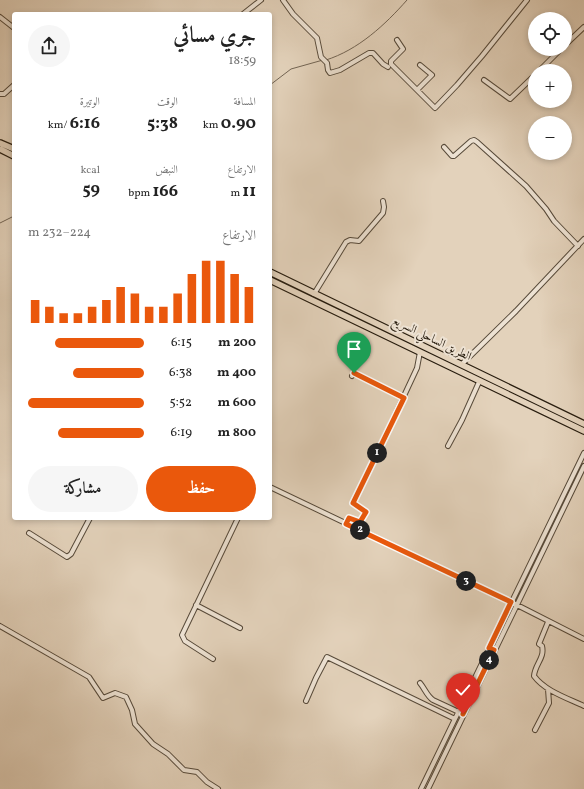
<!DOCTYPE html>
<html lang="ar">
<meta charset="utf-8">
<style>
body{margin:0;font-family:Vollkorn,Amiri,serif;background:#f6f6f6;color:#222;direction:rtl;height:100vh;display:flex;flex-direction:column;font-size:15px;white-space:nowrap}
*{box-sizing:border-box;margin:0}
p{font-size:13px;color:#767676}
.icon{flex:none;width:22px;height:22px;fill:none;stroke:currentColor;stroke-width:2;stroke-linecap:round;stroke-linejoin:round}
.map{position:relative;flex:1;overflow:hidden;direction:ltr}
.drawer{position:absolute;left:12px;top:12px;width:260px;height:508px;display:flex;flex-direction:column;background:#fff;border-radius:4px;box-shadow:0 2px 6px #0003;direction:rtl}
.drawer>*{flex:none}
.controls{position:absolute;left:528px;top:12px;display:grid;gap:8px}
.controls a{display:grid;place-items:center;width:44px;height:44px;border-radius:50%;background:#fff;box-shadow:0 2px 6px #0003;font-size:20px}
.pin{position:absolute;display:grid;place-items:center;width:34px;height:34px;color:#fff;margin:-41px -17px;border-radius:50% 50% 50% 0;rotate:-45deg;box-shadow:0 0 4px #0007}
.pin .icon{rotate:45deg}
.km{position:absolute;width:20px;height:20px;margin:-10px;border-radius:50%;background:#222;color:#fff;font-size:11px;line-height:20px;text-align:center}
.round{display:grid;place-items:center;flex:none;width:42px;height:42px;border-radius:21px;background:#f6f6f6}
.overview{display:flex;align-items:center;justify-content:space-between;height:68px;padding:0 16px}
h1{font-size:22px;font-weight:700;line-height:30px}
.metrics{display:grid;grid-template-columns:repeat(3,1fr);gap:6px;height:68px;padding:4px 16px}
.metrics div{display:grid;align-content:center}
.metrics b{font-size:17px;font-weight:700}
.metrics small{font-size:11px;font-weight:400}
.metrics p{font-size:11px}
.chart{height:112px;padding:8px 16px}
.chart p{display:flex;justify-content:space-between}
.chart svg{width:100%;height:72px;margin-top:4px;stroke:#ea580c;stroke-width:6}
.button{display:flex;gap:8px;margin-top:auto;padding:8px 16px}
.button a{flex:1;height:46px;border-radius:24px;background:#ea580c;color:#fff;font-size:16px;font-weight:700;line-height:46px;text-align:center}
.button a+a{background:#f6f6f6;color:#222}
ul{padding:0 16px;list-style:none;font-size:13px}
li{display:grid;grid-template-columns:64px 48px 1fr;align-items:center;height:30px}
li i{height:10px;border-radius:5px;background:#ea580c}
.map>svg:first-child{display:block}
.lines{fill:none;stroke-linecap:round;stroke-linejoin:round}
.stream{stroke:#726453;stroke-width:1}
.minor-casing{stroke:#574a3a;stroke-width:6}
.highway-casing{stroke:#281d0f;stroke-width:8}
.minor{stroke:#ede2d3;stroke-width:4}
.highway{stroke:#e3d2bb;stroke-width:5.5}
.route-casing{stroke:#fff;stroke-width:8}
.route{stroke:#ea580c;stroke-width:5}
.labels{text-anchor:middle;stroke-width:4;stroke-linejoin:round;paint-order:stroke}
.street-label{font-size:12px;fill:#281d0f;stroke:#ede2d3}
</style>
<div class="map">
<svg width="584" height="789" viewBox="0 0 584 789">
<rect width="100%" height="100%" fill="#e3d2bb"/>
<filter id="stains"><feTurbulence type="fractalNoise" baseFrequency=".005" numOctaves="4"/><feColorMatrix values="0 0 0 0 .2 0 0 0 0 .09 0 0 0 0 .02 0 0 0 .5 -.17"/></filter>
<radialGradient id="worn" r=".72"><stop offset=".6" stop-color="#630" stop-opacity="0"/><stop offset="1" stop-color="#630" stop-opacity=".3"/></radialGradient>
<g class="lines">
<!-- stream -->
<path class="stream" d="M326 60C358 50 385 25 407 0
M270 85 291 69 323 60
M0 223 14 216"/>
<!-- minor casing -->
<g class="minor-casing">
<path id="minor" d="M283 0 293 14 317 38 321 57 327 63 328 70 330 73 340 70 369 53H373L383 64 388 67
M243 14 261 0
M0 17 14 28
M397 40 403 49 391 61V64L417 90
M565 45 584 27
M420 65 432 75 417 90 435 108 457 85 482 56 527 0
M539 71 561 49
M484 80 510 99 535 75
M0 94H4L14 85
M444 147 452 156H454L471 141 474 140 477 142 526 186 546 209 554 221 578 246
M314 294 346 242 350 240 359 241 383 213 384 207 383 201
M462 364 516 311 584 239
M352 376 354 373 403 398 417 368 420 352
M448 446 462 420 479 382
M270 487 517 605 584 639
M346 524 349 518 360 522 366 512 353 503 403 398
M29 533 67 557 71 554 90 518
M196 605 240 628
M548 622 539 644 542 646C545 658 535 664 534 676 545 691 567 698 584 706
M0 626 89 677 103 698 115 693 126 697 132 710 135 724 153 744 168 754 184 770 197 772 207 782 218 789
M213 659 185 641 182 635 238 518
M420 683C425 689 427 696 433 700L461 713
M306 701 316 678 327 657 455 719
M535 730 549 703 548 689
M421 789 584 453
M428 789 584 466"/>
</g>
<!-- highway casing -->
<g class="highway-casing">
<path id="highway" d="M0 143 14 149
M0 149 14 156
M270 272 584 424
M270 280 584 431"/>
</g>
<!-- minor -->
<use href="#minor" class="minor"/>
<!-- highway -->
<use href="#highway" class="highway"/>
</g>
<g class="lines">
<!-- route casing -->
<g class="route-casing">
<path id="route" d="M354 373 404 398 353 503 366 512 360 522 349 518 346 524 511 602 489 648 494 650 463 714"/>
</g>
<!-- route -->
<use href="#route" class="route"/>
</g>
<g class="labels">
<!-- street labels -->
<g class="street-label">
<text transform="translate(432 338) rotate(26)" y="4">الطريق الساحلي السريع</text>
</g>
</g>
<rect width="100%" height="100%" filter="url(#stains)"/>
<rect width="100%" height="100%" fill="url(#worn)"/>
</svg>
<div class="controls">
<a><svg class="icon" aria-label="locate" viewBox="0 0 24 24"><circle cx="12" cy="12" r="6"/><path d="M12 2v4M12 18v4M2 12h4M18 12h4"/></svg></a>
<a>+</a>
<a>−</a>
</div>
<div class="pin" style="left:354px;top:373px;background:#1e9e55"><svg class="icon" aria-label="arrive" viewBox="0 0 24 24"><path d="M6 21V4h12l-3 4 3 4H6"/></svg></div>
<div class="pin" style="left:463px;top:714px;background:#d93025"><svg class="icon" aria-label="check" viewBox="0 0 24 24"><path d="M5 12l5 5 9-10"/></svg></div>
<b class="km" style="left:377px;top:453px">1</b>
<b class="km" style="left:360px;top:530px">2</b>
<b class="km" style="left:466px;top:581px">3</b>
<b class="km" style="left:489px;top:660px">4</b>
<section class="drawer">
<div class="overview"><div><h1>جري مسائي</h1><p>18:59</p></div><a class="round"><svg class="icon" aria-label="share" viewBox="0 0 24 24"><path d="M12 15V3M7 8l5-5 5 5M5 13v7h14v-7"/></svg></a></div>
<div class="metrics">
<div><p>المسافة</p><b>0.90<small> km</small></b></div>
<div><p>الوقت</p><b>5:38</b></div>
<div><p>الوتيرة</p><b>6:16<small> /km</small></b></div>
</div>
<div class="metrics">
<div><p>الارتفاع</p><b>11<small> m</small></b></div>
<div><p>النبض</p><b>166<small> bpm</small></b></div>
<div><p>kcal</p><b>59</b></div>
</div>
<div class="chart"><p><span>الارتفاع</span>224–232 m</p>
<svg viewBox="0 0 160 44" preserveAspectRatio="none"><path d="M5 44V30M15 44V34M25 44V38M35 44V38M45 44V34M55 44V30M65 44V22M75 44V26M85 44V34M95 44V34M105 44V26M115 44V14M125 44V6M135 44V6M145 44V14M155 44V22"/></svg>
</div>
<ul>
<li><b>200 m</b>6:15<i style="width:77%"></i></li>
<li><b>400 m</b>6:38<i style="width:61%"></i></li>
<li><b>600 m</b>5:52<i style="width:100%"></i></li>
<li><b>800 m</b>6:19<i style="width:74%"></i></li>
</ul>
<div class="button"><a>حفظ</a><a>مشاركة</a></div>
</section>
</div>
